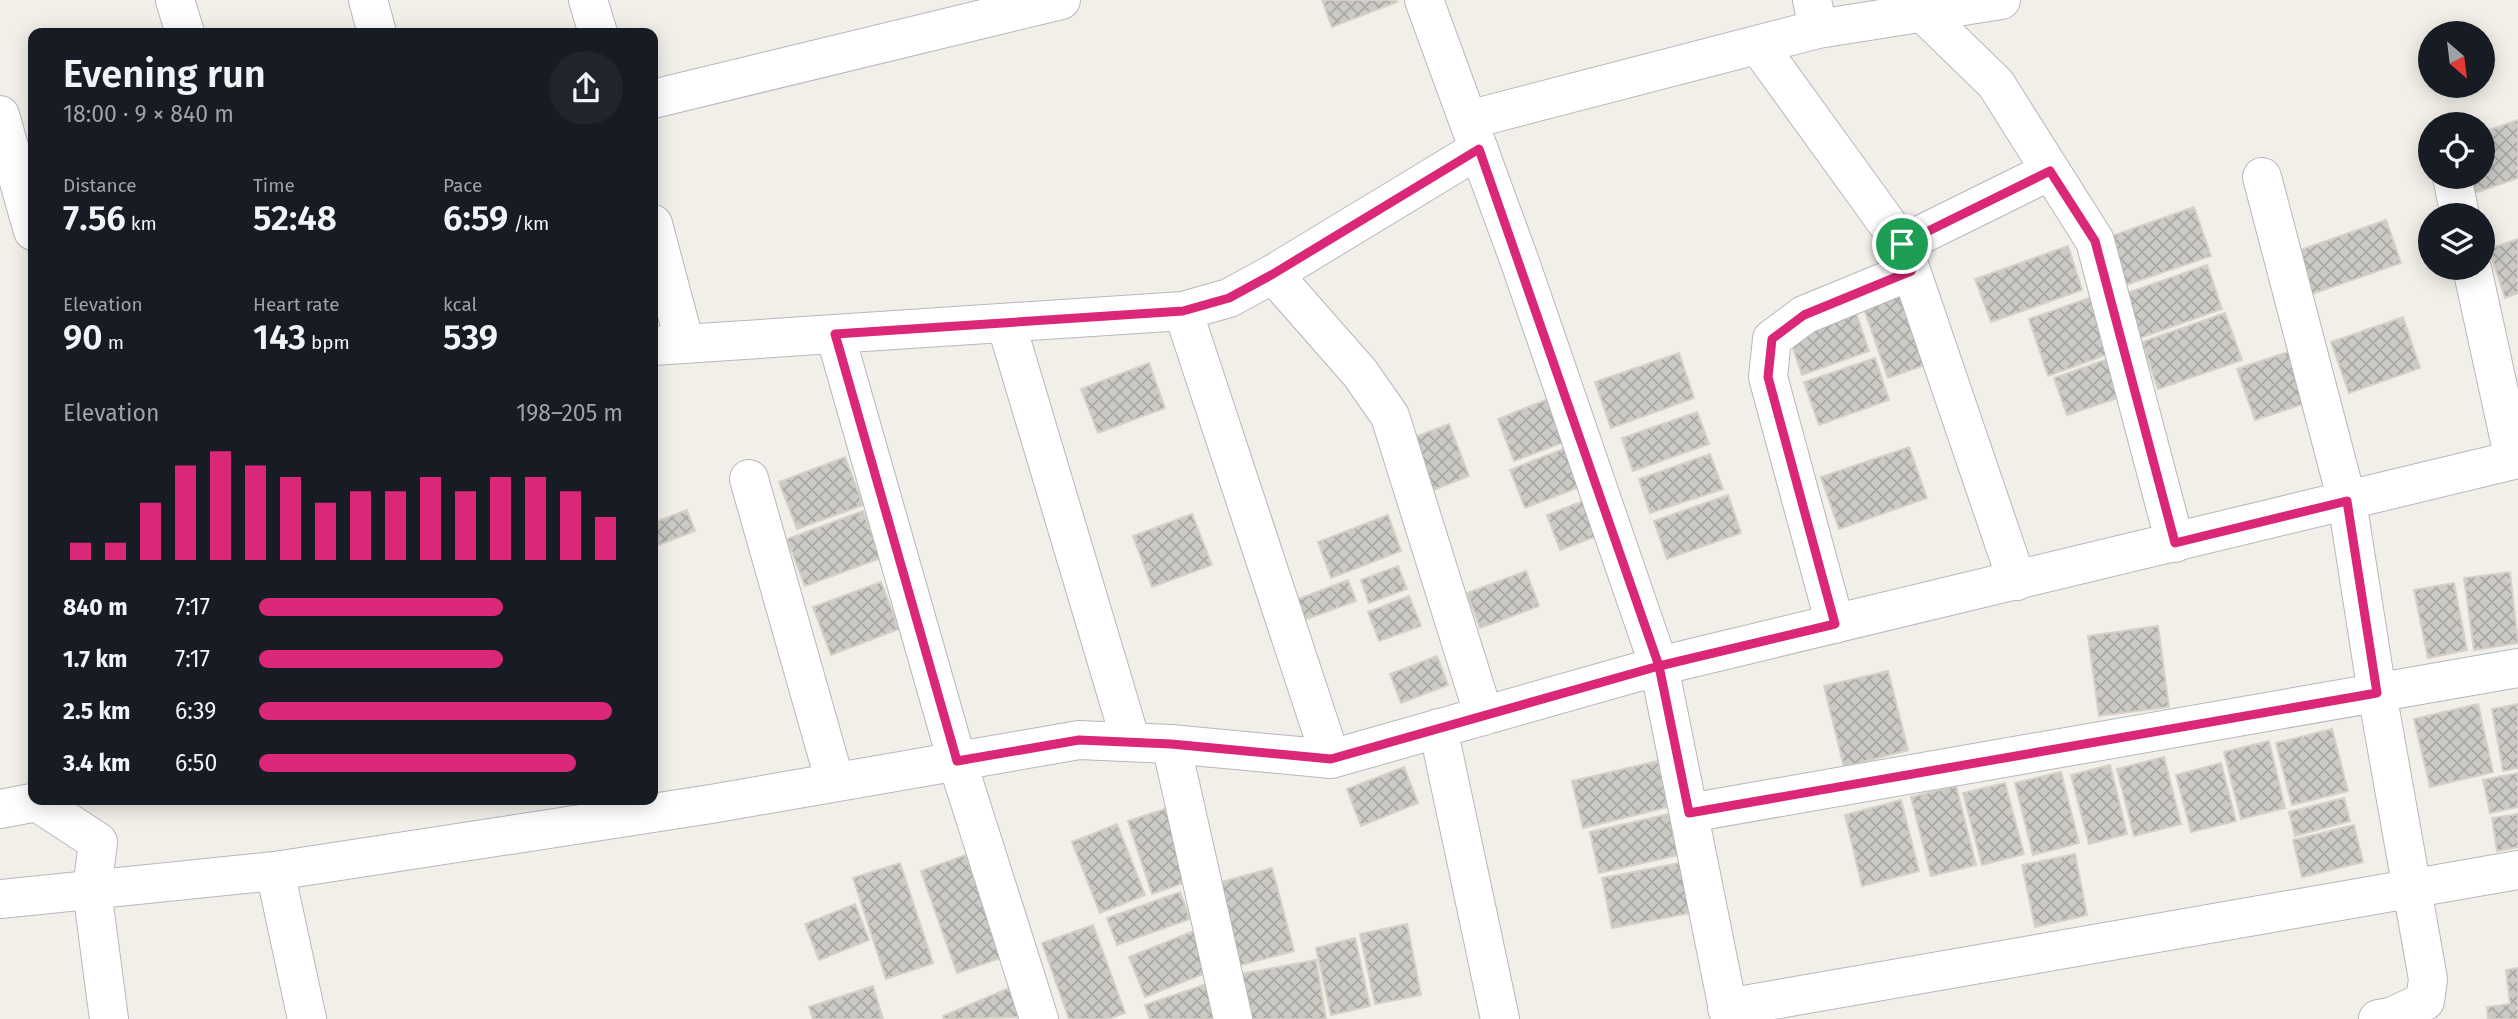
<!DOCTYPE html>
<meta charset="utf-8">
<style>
body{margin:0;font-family:"Fira Sans",sans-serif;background:#20242c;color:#f1f3f6;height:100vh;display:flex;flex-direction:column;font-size:26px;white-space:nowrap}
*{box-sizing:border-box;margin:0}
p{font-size:23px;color:#9ea1a6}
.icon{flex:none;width:38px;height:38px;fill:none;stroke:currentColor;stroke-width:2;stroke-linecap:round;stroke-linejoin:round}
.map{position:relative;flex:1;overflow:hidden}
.panel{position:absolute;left:28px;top:28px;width:630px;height:777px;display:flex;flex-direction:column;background:#171b24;border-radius:14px;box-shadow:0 4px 18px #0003}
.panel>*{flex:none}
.needle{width:46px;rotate:152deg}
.fabs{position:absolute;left:2418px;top:21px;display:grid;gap:14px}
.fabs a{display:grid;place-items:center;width:77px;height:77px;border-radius:50%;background:#171b24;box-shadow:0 4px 18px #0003;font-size:35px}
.pin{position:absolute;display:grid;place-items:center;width:60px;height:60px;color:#fff;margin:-30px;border:4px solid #fff;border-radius:50%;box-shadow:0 2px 7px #0007}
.round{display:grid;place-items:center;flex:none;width:74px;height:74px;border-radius:37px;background:#20242c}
.summary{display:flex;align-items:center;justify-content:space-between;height:119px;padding:0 35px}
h1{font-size:38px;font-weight:600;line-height:52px}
.stats{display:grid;grid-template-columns:repeat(3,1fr);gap:10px;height:119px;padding:7px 35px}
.stats div{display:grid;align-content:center}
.stats b{font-size:35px;font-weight:600}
.stats small{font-size:19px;font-weight:400}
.stats p{font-size:19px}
.chart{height:196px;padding:14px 35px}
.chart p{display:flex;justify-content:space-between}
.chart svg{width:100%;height:126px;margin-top:7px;stroke:#db2777;stroke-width:6}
ul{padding:0 35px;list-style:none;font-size:23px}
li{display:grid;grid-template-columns:112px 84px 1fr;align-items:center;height:52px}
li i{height:18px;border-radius:9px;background:#db2777}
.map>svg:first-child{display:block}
.building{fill:url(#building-cross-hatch);stroke:#d6d1c6;stroke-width:2}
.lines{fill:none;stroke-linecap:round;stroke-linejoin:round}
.minor-casing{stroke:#b5b8bc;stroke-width:40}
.minor{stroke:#fff;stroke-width:38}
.route-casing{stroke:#fff;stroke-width:14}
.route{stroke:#db2777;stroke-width:9}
</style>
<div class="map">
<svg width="2518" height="1019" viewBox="0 0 2518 1019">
<defs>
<pattern id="building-cross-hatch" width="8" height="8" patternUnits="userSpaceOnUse" patternTransform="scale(1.75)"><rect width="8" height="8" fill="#cccac5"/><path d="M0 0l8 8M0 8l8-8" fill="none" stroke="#a9a8a4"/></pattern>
</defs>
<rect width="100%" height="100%" fill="#f1efe8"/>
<!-- building -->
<path class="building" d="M1322 0H1396L1397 2 1332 27Z
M2518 120V178L2466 196 2459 177H2483V132Z
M2194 207 2211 256 2120 287 2103 239Z
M2386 220 2401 263 2312 294 2297 251Z
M2518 239V293L2505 298 2489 249Z
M2068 246 2082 290 1991 322 1975 279Z
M2207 265 2222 309 2140 338 2124 294Z
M1919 283 1945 358 1888 378 1862 303Z
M2106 292 2125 348 2048 376 2029 319Z
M1854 307 1869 351 1802 375 1787 330Z
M2225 313 2242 360 2158 389 2142 342Z
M2403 317 2420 368 2349 393 2331 342Z
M2294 350 2312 401 2255 420 2237 369Z
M1679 353 1694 398 1611 428 1595 382Z
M2122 354 2135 392 2067 415 2054 378Z
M1875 358 1889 400 1819 425 1804 382Z
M1149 363 1165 408 1098 433 1081 389Z
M1551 398 1567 441 1514 461 1498 419Z
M1697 412 1709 444 1633 471 1622 438Z
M1449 424 1469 476 1426 493 1407 440Z
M1568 447 1582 486 1525 508 1510 470Z
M1909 447 1927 498 1839 529 1821 477Z
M1710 454 1723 489 1650 513 1639 479Z
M845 457 863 505 797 529 779 482Z
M1728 495 1741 533 1667 559 1654 521Z
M1586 500 1600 535 1560 550 1547 515Z
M687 510 695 531 653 547V523Z
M863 511 881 558 805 586 787 539Z
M1192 514 1212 565 1152 587 1133 536Z
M1388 515 1401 551 1331 578 1318 542Z
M1398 566 1407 589 1369 603 1361 580Z
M1526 571 1539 606 1480 628 1467 593Z
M2510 572 2518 643 2474 650 2464 578Z
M1348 580 1356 601 1293 624 1285 604Z
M881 582 899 629 831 655 813 607Z
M2454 583 2467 650 2428 658 2414 590Z
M1409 596 1421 626 1379 641 1368 612Z
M2158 626 2169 707 2099 716 2088 636Z
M1437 656 1448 685 1401 703 1390 674Z
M1888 671 1908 750 1844 767 1824 686Z
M2478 704 2493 772 2430 787 2414 719Z
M2518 704V768L2503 771 2492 709Z
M2332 729 2348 791 2292 805 2276 743Z
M2269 741 2285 808 2241 819 2224 752Z
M2164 757 2181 824 2134 836 2117 769Z
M1658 761 1668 807 1583 828 1572 781Z
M2221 763 2236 821 2191 832 2176 775Z
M2110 765 2127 834 2089 844 2071 775Z
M1404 767 1418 803 1361 826 1347 789Z
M2061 772 2079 843 2033 855 2015 783Z
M2518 773V807L2490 813 2483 780Z
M2005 783 2024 854 1982 865 1963 793Z
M1956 786 1976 865 1931 876 1911 797Z
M2344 798 2350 821 2295 836 2289 812Z
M1901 800 1919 871 1862 886 1845 815Z
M1168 808 1192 880 1152 894 1128 821Z
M1669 814 1678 855 1599 873 1590 832Z
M2518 814V847L2497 851 2492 818Z
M1117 824 1145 895 1100 913 1072 842Z
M2354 825 2363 862 2302 877 2293 840Z
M2075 854 2087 915 2035 927 2022 865Z
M966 855 1001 958 957 973 921 871Z
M1685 862 1695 912 1612 928 1602 878Z
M900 863 933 963 886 979 853 878Z
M1272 868 1294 951 1226 969 1204 887Z
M1180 892 1190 919 1117 945 1107 918Z
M855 904 869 940 819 960 805 924Z
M1407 924 1421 995 1375 1004 1360 934Z
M1093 925 1125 1013 1108 1019H1069L1042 943Z
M1196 930 1211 971 1145 997 1129 957Z
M1355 938 1370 1006 1331 1015 1316 948Z
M1316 960 1326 1019H1243L1235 975Z
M2518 968V1019H2488L2487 1007 2510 1004 2506 970Z
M1215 981 1228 1019H1150L1145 1005Z
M873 986 883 1019H813L809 1007Z
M1009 988 1021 1017 944 1019 943 1016Z"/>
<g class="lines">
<!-- minor casing -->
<g class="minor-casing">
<path id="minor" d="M175 0 185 33
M368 0 377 33
M588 0 598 33
M1424 0 1521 265 1659 666 1730 1019
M1922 12 1996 84 2095 241 2175 543
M1818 29 2001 0
M1758 45 1902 244 2017 581
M653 99 1061 0
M0 115 33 231
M1468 120 1818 29 1812 0
M2262 177 2347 501 2377 693 2428 979 2425 1001 2391 1017 2378 1019
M2452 177 2460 215
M653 224 685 344
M1902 244 2050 171
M2472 268 2514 460
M1273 274 1360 373 1390 416 1484 716
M1183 311 1331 759
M1006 323 1131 742
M835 334 957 761 1039 1019
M653 346 1183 311 1229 298 1273 274 1479 149
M749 479 835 782
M1835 624 1768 377 1772 339 1804 315 1911 271
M1438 728 1500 1019
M1171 744 1233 1019
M0 809 37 802 98 842 92 890 109 1019
M1689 813 2518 668
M275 871 307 1019
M0 899 275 871 711 804 1079 740 1171 744 1331 759 1659 666 2518 459
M1727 1008 2518 870"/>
</g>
<!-- minor -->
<use href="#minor" class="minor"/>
</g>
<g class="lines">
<!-- route casing -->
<g class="route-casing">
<path id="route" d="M1902 244 1911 271 1804 315 1772 339 1768 377 1835 624 1659 666 1331 759 1171 744 1079 740 957 761 835 334 1183 311 1229 298 1273 274 1479 149 1659 666 1689 813 2377 693 2347 501 2175 543 2095 241 2050 171 1902 244"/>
</g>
<!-- route -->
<use href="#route" class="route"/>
</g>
</svg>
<div class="fabs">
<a><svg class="needle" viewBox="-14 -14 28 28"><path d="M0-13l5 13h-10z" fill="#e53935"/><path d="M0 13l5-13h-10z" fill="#9ea1a6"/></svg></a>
<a><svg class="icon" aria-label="locate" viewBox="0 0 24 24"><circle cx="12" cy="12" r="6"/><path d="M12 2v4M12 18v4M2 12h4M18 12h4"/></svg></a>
<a><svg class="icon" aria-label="layers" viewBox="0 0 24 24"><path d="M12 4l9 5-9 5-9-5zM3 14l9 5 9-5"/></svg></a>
</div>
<div class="pin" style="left:1902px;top:244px;background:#1e9e55"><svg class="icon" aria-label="arrive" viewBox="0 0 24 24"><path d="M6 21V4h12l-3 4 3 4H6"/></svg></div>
<section class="panel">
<div class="summary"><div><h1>Evening run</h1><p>18:00 · 9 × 840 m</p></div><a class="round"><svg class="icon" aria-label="share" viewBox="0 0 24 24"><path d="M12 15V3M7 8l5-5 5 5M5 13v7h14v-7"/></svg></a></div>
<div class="stats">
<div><p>Distance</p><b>7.56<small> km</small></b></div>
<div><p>Time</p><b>52:48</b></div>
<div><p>Pace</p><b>6:59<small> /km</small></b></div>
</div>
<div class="stats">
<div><p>Elevation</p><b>90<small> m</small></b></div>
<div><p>Heart rate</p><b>143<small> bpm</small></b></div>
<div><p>kcal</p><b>539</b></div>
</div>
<div class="chart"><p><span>Elevation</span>198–205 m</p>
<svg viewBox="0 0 160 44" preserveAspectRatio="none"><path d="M5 44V38M15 44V38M25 44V24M35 44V11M45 44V6M55 44V11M65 44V15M75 44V24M85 44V20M95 44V20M105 44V15M115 44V20M125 44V15M135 44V15M145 44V20M155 44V29"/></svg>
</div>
<ul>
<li><b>840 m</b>7:17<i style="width:67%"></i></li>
<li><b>1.7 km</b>7:17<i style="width:67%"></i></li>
<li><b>2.5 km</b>6:39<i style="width:97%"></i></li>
<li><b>3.4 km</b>6:50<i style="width:87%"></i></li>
</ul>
</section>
</div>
